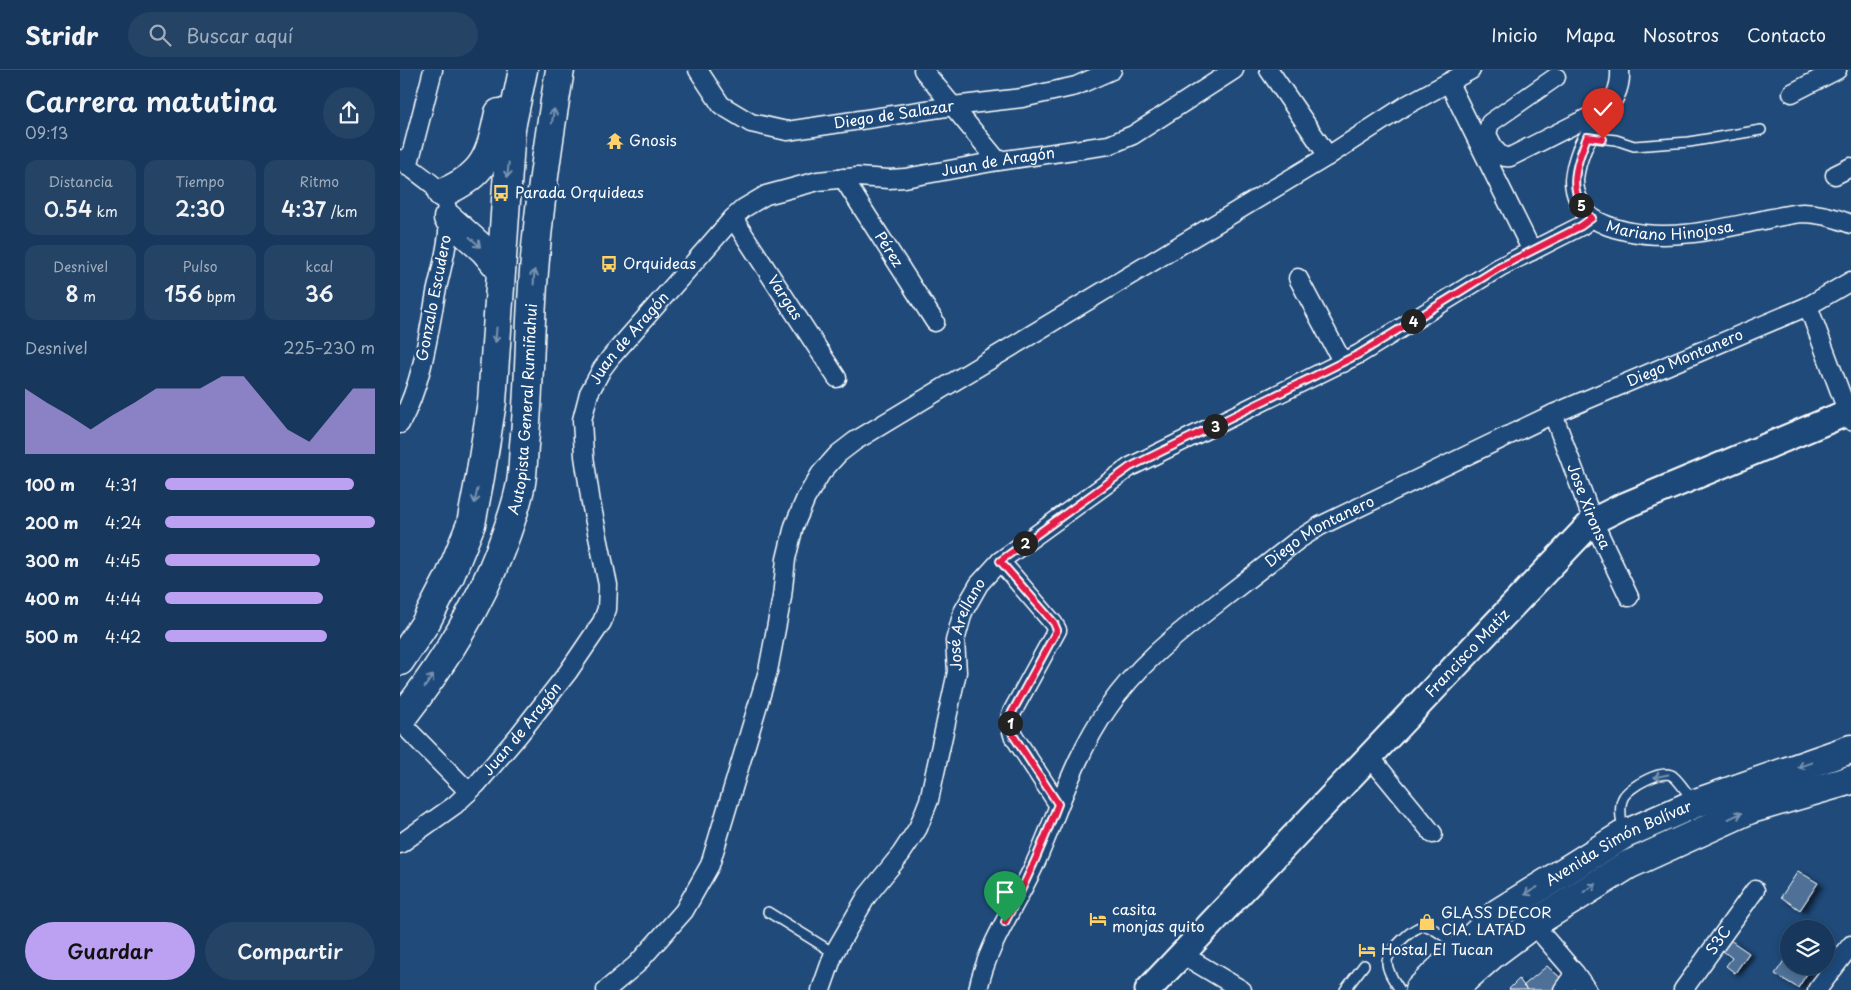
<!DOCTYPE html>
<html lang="es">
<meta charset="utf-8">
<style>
body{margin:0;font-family:"Playpen Sans",sans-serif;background:#244365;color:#f1f3f6;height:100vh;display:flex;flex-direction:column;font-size:19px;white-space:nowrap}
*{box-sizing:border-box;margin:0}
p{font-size:16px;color:#9eacbb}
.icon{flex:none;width:28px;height:28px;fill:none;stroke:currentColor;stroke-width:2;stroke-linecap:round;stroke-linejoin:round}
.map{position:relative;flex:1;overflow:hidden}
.panel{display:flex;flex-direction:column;background:#17385c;width:400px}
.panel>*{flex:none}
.tools{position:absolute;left:1380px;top:850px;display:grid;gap:10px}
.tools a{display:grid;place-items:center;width:55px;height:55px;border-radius:50%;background:#17385c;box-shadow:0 2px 8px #0003,0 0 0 1px #365272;font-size:25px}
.pin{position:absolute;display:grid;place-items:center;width:42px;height:42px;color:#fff;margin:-51px -21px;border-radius:50% 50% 50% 0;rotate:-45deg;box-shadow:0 0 5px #0007}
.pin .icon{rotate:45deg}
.km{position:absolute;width:25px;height:25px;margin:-12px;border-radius:50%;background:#222;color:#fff;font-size:14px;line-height:25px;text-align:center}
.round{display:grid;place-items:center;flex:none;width:52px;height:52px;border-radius:26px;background:#244365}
.headline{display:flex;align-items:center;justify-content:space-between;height:85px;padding:0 25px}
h1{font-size:28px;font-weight:600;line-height:38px}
.figures{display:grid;grid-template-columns:repeat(3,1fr);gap:8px;height:85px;padding:5px 25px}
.figures div{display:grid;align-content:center;border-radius:12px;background:#244365;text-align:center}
.figures b{font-size:21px;font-weight:600}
.figures small{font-size:14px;font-weight:400}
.figures p{font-size:14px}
.chart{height:140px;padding:10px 25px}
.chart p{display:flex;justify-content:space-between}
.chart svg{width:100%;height:90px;margin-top:5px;fill:#bca0f2;opacity:.7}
.action{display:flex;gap:10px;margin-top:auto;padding:10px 25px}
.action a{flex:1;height:58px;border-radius:30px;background:#bca0f2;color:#111;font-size:20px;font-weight:600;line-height:58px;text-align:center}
.action a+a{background:#244365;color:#f1f3f6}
ul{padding:0 25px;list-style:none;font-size:16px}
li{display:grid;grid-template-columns:80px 60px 1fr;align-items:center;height:38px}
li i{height:12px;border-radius:6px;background:#bca0f2}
header{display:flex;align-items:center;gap:30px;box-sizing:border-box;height:70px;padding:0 25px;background:#17385c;border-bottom:1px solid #365272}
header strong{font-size:24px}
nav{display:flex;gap:28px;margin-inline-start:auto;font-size:18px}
.search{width:350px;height:45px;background:#244365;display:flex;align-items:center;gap:12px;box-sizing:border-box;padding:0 18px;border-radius:28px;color:#9eacbb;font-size:19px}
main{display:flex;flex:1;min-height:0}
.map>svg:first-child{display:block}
.building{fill:#507197;stroke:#fff;filter:url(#shadow)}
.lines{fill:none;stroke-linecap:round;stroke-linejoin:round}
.lane-casing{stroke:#fff;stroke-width:12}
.street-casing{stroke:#fff;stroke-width:21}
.secondary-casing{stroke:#fff;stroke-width:29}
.highway-casing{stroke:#fff;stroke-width:31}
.lane{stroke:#1f4a7a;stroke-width:9}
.street{stroke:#1f4a7a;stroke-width:18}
.secondary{stroke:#1f4a7a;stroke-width:25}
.highway{stroke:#1f4a7a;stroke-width:28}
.oneway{stroke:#7992af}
.route-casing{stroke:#fff;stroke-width:10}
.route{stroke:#e11d48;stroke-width:6}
.labels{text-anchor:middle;stroke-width:5;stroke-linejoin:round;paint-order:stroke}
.street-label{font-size:15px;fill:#fff;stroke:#1f4a7a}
.poi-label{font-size:15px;fill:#fff;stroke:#1f4a7a;text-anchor:start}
</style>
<header>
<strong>Stridr</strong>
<div class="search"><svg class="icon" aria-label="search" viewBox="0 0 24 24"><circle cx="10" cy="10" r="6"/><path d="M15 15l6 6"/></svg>Buscar aquí</div>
<nav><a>Inicio</a><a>Mapa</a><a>Nosotros</a><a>Contacto</a></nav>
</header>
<main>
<section class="panel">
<div class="headline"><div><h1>Carrera matutina</h1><p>09:13</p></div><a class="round"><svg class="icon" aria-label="share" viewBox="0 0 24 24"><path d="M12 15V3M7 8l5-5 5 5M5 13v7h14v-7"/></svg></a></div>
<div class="figures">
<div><p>Distancia</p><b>0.54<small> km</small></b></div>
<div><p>Tiempo</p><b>2:30</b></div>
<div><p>Ritmo</p><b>4:37<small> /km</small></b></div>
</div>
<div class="figures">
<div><p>Desnivel</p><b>8<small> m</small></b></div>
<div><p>Pulso</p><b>156<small> bpm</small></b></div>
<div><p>kcal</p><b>36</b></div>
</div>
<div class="chart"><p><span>Desnivel</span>225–230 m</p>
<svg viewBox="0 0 160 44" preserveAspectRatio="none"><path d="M0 44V12L10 19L20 25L30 32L40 25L50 19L60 12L70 12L80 12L90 6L100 6L110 19L120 32L130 38L140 25L150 12L160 12V44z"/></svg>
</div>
<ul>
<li><b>100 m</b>4:31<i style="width:90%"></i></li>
<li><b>200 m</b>4:24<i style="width:100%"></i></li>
<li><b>300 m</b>4:45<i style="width:74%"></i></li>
<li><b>400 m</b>4:44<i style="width:75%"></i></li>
<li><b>500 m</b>4:42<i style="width:77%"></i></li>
</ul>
<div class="action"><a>Guardar</a><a>Compartir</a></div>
</section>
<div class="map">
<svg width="1451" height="920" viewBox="0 0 1451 920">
<defs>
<filter id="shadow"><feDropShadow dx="5" dy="3" stdDeviation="2.5" flood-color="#0009"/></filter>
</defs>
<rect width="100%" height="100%" fill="#1f4a7a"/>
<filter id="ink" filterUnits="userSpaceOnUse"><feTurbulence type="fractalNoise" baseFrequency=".02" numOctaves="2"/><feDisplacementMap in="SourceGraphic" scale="10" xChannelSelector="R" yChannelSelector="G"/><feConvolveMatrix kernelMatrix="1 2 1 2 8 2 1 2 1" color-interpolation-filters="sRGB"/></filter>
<g filter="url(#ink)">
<!-- building -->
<path class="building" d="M1398 801 1418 813 1400 840 1381 827Z
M1330 870 1349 883 1335 903 1326 896 1332 888 1323 881Z
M1389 883V896H1412L1398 918 1375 904Z
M1147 896 1162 909 1154 920H1127L1123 916Z
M1119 909 1127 920H1110L1109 919Z"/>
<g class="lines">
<!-- lane casing -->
<g class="lane-casing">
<path id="lane" d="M1188 67 1216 70 1234 76 1289 72 1361 60
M1223 763C1222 752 1218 738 1223 728 1228 717 1264 697 1274 707 1281 713 1287 724 1294 731
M368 842 434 883
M945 920 964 895
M1000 920C995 912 987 902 987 892 987 882 1014 855 1025 856 1036 858 1048 870 1058 877"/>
</g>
<!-- street casing -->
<g class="street-casing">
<g id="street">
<path id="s1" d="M298 0 321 35 351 53 387 61 553 36 622 28 676 16 712 0"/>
<path d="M523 0 598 91"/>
<path d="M869 0 928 86"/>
<path id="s2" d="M1220 0C1222 30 1200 43 1188 67 1181 78 1175 97 1174 110 1174 124 1181 139 1191 147 1202 155 1213 158 1226 161 1270 171 1315 160 1358 151 1373 148 1388 144 1403 143 1419 143 1436 148 1451 154"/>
<path d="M1156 7 1090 53 1087 64C1092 74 1097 89 1110 87L1205 39"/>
<path d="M1049 13 1132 181"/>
<path d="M1392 23 1437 0"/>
<path d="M0 89C9 98 40 117 43 126 56 154 42 194 36 223 28 267 22 314 0 354"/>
<path d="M8 97 33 0"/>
<path d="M1435 105 1451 97"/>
<path id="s3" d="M443 108 535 252"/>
<path id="s4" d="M333 148 437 308"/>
<path d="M898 208 943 293"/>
<path d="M1408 236 1451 351"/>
<path id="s5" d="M1153 344 1193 451 1229 527"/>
<path d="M600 491 653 553 657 560 611 644 610 654 613 665 658 734"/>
<path d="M9 661 69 722"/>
<path d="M970 687 1033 764"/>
<path id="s6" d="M0 774 55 735 77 714 118 666 168 602 202 552 207 539 208 515 191 433 184 386 182 350 189 323 202 299 211 287 333 148 344 138 366 125 418 111 457 107 489 109 505 108 598 91 709 75 733 65 834 0"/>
<path d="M1133 854 1175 903 1187 920"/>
<path d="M783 885 842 920"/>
<path d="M206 920 236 895 284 841 310 795 368 601 382 527 386 489 394 456 406 428 421 403 438 384 455 371 928 86 1005 36 1071 0"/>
<path id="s7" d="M421 920 434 883 467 826 501 784 518 758 529 730 557 602 555 571 563 542 579 514 600 491 730 397 959 284 1100 197 1181 156 1192 148"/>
<path id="s8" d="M578 920C587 875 615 837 634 796 658 743 674 686 708 638 736 597 772 568 811 538 840 515 869 493 898 470L920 456 1153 344 1408 236 1451 211"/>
<path d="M1163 920 1175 903"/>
<path id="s9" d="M1283 920 1355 820"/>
<path d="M1417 920 1451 875"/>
</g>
</g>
<!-- secondary casing -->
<g class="secondary-casing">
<g id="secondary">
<path id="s10" d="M748 920 1193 451 1219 438 1451 341"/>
</g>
</g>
<!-- highway casing -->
<g class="highway-casing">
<g id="highway">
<path d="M42 123C85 105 90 86 99 43"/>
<path d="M48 148 84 180 100 199"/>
<path d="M0 591 26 552 50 506 71 454 80 407 92 332 111 58 123 0"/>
<path id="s11" d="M0 650C42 596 77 541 101 478 109 457 117 435 121 413 123 401 123 388 124 375 129 328 129 280 132 232 136 154 147 77 160 0"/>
<path id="s12" d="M1019 920 1098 843 1223 765 1296 733 1451 679"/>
<path d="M1052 920 1093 884 1133 854 1228 795 1351 739 1451 710"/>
</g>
</g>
<!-- lane -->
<use href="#lane" class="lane"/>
<!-- street -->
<use href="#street" class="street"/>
<!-- secondary -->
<use href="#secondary" class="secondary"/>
<!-- highway -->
<use href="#highway" class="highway"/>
</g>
<!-- one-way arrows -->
<defs><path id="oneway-shaft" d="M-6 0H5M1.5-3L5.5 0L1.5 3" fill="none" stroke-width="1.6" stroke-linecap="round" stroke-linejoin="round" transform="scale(1.25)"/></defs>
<g class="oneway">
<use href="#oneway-shaft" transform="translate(153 46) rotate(-81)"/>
<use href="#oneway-shaft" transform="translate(108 100) rotate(95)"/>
<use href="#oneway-shaft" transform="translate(75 172) rotate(43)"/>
<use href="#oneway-shaft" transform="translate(134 207) rotate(-87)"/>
<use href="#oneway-shaft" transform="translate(96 265) rotate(94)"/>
<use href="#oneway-shaft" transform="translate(76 426) rotate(102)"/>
<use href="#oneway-shaft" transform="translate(29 611) rotate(-55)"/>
<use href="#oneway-shaft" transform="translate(1405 695) rotate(161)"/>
<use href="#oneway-shaft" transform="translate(1261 706) rotate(168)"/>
<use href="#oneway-shaft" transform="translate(1335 746) rotate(-24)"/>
<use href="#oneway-shaft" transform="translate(1190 818) rotate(-32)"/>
<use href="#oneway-shaft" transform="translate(1131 821) rotate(149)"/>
</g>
</g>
<g class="lines" filter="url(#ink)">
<!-- route casing -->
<g class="route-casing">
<path id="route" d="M605 852C626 813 643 774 658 734L613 665 610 654 611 644 657 560 654 553 600 491 730 397 959 284 1100 197 1181 156 1192 148C1165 123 1176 96 1187 67L1203 69"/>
</g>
<!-- route -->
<use href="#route" class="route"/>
</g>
<!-- icons -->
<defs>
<g id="temple-bare" transform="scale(1.35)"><path d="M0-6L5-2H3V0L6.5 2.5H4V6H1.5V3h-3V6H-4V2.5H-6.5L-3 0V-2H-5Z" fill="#ffd166" stroke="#1f4a7a" stroke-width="2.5" paint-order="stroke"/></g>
<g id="bus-bare" transform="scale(1.35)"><path d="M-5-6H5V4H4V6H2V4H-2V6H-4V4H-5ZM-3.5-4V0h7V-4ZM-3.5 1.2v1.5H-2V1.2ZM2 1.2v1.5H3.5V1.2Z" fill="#ffd166" stroke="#1f4a7a" stroke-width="2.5" paint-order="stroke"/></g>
<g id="hotel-bare" transform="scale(1.35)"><path d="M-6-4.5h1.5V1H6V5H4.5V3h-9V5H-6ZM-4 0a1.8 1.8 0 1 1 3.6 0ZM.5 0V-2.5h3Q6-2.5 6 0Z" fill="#ffd166" stroke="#1f4a7a" stroke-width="2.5" paint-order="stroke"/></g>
<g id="shop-bare" transform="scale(1.35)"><path d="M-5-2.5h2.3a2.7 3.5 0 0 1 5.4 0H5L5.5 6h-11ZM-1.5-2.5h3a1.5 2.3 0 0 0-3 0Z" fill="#ffd166" stroke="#1f4a7a" stroke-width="2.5" paint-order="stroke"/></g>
</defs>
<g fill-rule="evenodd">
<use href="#temple-bare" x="215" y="71"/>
<use href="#bus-bare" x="101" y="123"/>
<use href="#bus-bare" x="209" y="194"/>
<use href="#hotel-bare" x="698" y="849"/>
<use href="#shop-bare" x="1027" y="852"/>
<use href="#hotel-bare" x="967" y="880"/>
</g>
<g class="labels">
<!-- street labels -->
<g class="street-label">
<text dy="5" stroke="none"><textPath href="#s1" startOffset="222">Diego de Salazar</textPath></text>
<text dy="5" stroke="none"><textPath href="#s6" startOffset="1039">Juan de Aragón</textPath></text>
<text dy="5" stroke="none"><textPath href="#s2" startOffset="245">Mariano Hinojosa</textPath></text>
<text dy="5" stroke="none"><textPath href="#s3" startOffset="85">Pérez</textPath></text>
<text transform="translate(34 228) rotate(-79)" y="5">Gonzalo Escudero</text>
<text dy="5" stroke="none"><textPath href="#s4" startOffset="95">Vargas</textPath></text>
<text dy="5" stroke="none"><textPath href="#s6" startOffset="604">Juan de Aragón</textPath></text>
<text dy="5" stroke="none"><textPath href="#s8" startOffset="994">Diego Montanero</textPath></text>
<text dy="5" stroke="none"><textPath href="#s11" startOffset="342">Autopista General Rumiñahui</textPath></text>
<text dy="5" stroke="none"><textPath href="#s5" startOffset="99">Jose Xironsa</textPath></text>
<text dy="5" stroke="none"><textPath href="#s8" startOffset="589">Diego Montanero</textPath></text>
<text dy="5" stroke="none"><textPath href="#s7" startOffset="401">José Arellano</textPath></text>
<text dy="5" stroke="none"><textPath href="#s10" startOffset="464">Francisco Matiz</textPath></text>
<text dy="5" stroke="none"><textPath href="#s6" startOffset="169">Juan de Aragón</textPath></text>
<text dy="5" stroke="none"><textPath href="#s12" startOffset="250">Avenida Simón Bolívar</textPath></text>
<text dy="5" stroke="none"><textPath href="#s9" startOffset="61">S3C</textPath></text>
</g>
<!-- poi labels -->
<g class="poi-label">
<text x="229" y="76">Gnosis</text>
<text x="115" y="128">Parada Orquideas</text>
<text x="223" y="199">Orquideas</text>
<text x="712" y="845">casita<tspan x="712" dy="17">monjas quito</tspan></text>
<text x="1041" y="848">GLASS DECOR<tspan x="1041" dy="17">CIA. LATAD</tspan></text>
<text x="981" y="885">Hostal El Tucan</text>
</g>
</g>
</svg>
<div class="tools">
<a><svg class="icon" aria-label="layers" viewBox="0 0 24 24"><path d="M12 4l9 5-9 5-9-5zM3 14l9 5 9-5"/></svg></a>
</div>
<div class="pin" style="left:605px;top:852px;background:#1e9e55"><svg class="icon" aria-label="arrive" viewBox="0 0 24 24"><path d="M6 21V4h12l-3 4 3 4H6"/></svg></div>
<div class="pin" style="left:1203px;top:69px;background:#d93025"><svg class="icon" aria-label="check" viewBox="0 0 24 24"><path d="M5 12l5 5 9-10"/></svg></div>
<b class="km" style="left:610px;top:653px">1</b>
<b class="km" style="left:625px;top:473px">2</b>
<b class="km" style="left:815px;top:356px">3</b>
<b class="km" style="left:1013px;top:251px">4</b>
<b class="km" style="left:1181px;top:135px">5</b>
</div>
</main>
